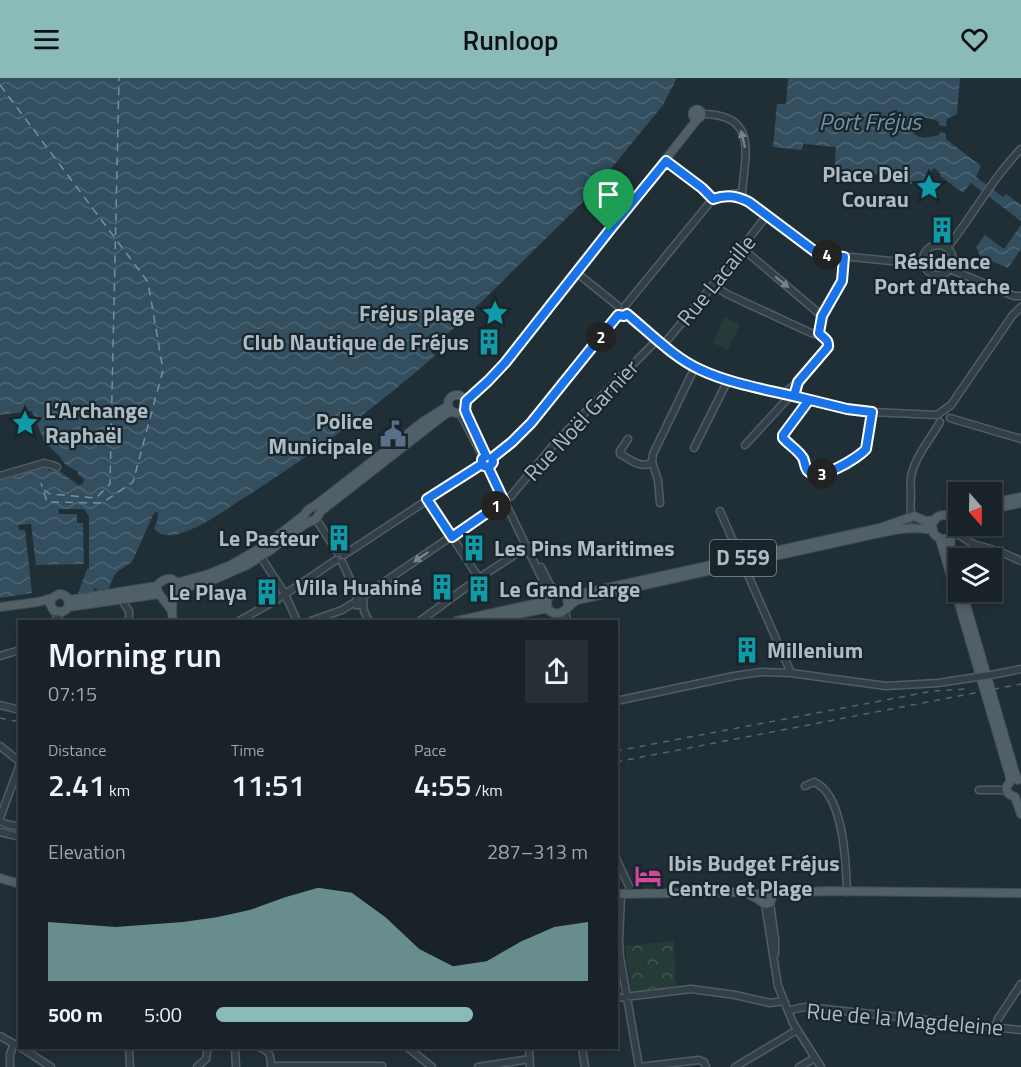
<!DOCTYPE html>
<meta charset="utf-8">
<style>
body{margin:0;font-family:"Titillium Web",sans-serif;background:#252f34;color:#f1f3f6;height:100vh;display:flex;flex-direction:column;font-size:22px;white-space:nowrap}
*{box-sizing:border-box;margin:0}
p{font-size:20px;color:#9fa4a8}
.icon{flex:none;width:33px;height:33px;fill:none;stroke:currentColor;stroke-width:2;stroke-linecap:round;stroke-linejoin:round}
.map{position:relative;flex:1;overflow:hidden}
.panel{position:absolute;left:18px;top:542px;width:600px;height:429px;display:flex;flex-direction:column;background:#182228;border-radius:0px;box-shadow:0 3px 9px #0003,0 0 0 2px #363f45}
.panel>*{flex:none}
.needle{width:39px;rotate:160deg}
.fabs{position:absolute;left:948px;top:404px;display:grid;gap:12px}
.fabs a{display:grid;place-items:center;width:54px;height:54px;border-radius:0px;background:#182228;box-shadow:0 3px 9px #0003,0 0 0 2px #363f45;font-size:30px}
.pin{position:absolute;display:grid;place-items:center;width:51px;height:51px;color:#fff;margin:-62px -26px;border-radius:50% 50% 50% 0;rotate:-45deg;box-shadow:0 0 6px #0007}
.pin .icon{rotate:45deg}
.km{position:absolute;width:30px;height:30px;margin:-15px;border-radius:50%;background:#222;color:#fff;font-size:16px;line-height:30px;text-align:center}
.round{display:grid;place-items:center;flex:none;width:63px;height:63px;border-radius:0px;background:#252f34}
.headline{display:flex;align-items:center;justify-content:space-between;height:102px;padding:0 30px}
h1{font-size:33px;font-weight:600;line-height:45px}
.metrics{display:grid;grid-template-columns:repeat(3,1fr);gap:9px;height:102px;padding:6px 30px}
.metrics div{display:grid;align-content:center}
.metrics b{font-size:30px;font-weight:600}
.metrics small{font-size:16px;font-weight:400}
.metrics p{font-size:16px}
.chart{height:168px;padding:12px 30px}
.chart p{display:flex;justify-content:space-between}
.chart svg{width:100%;height:108px;margin-top:6px;fill:#8bbbb9;opacity:.7}
ul{padding:0 30px;list-style:none;font-size:20px}
li{display:grid;grid-template-columns:96px 72px 1fr;align-items:center;height:45px}
li i{height:15px;border-radius:8px;background:#8bbbb9}
header{display:flex;justify-content:space-between;align-items:center;height:78px;padding:0 30px;background:#8bbbb9;color:#111;font-size:27px;font-weight:600}
.map>svg:first-child{display:block}
.forest{fill:url(#forest-crowns)}
.pitch{fill:#253b37}
.water{fill:url(#water-waves)}
.lines{fill:none;stroke-linecap:round;stroke-linejoin:round}
.ferry{stroke:#6e93a8;stroke-width:1.5;stroke-dasharray:8 6;stroke-linecap:butt}
.minor-casing{stroke:#515d65;stroke-width:9}
.major-casing{stroke:#404b53;stroke-width:10}
.minor{stroke:#333f47;stroke-width:6}
.major{stroke:#515f67;stroke-width:8}
.rail{stroke:#55646e;stroke-width:1.5;stroke-dasharray:6 6;stroke-linecap:butt}
.minor-bridge-casing{stroke:#515d65;stroke-width:9;stroke-linecap:butt}
.minor-bridge{stroke:#333f47;stroke-width:6}
.oneway{fill:#76838c}
.route-casing{stroke:#fff;stroke-width:12}
.route{stroke:#1a73e8;stroke-width:8}
.labels{text-anchor:middle;stroke-width:4.5;stroke-linejoin:round;paint-order:stroke}
.shield{fill:#19242b;stroke:#818e96;stroke-width:1.5}
.shield-label{font-size:21px;font-weight:bold;fill:#adbbc4}
.poi-label{font-size:22px;font-weight:bold;fill:#adbbc4;stroke:#19242b;text-anchor:end}
.street-label{font-size:22px;fill:#adbbc4;stroke:#19242b}
.water-label{font-size:24px;font-style:italic;fill:#6e93a8;stroke:#19242b}
</style>
<header><svg class="icon" aria-label="menu" viewBox="0 0 24 24"><path d="M4 6h16M4 12h16M4 18h16"/></svg>Runloop<svg class="icon" aria-label="heart" viewBox="0 0 24 24"><path d="M12 20l-8-8c-3-5 5-10 8-4 3-6 11-1 8 4z"/></svg></header>
<div class="map">
<svg width="1021" height="989" viewBox="0 0 1021 989">
<defs>
<pattern id="forest-crowns" width="20" height="18" patternUnits="userSpaceOnUse" patternTransform="scale(1.5)"><rect width="20" height="18" fill="#253b37"/><path d="M2 6a3 3 0 1 1 6 0M12 15a3 3 0 1 1 6 0" fill="none" stroke="#425552"/></pattern>
<pattern id="water-waves" width="16" height="10" patternUnits="userSpaceOnUse" patternTransform="scale(1.5)"><rect width="16" height="10" fill="#334e5e"/><path d="M0 5q4-4 8 0t8 0" fill="none" stroke="#4e6673"/></pattern>
</defs>
<rect width="100%" height="100%" fill="#202e36"/>
<!-- forest -->
<path class="forest" d="M674 863 676 908 631 914 625 868Z"/>
<!-- pitch -->
<path class="pitch" d="M724 239 740 246 728 272 713 265Z"/>
<!-- water -->
<path class="water" d="M0 0H677L663 27 588 119 458 247 431 269V274L435 278C373 331 308 380 239 423 219 436 198 452 174 457 166 458 159 457 154 450L157 444 158 434 154 435 132 484 118 493 114 498 108 512 98 514 97 511 95 510 93 514 78 516 87 491H89V439L85 432 81 431H58L59 436H77V445H83L84 486 36 487 31 446 18 447 19 452H25L32 515 0 520V401L47 387 49 393 57 391 78 407 83 406 84 401 78 397V394L66 387 59 378 44 363 32 333 0 337Z
M785 0H960L957 36 947 41 946 49 939 47V44C911 30 905 55 920 59 926 61 933 58 939 57L940 54 946 55V61L981 88 976 99 1003 119 1006 116 1021 127V143L971 105 963 115 940 98 941 96 934 90 921 106H908L900 98 874 96 861 104 834 102 836 69 804 66H803L802 72 773 69 777 26H786L788 1Z
M1021 147V171L1008 190 980 178 976 169 985 157 1004 171Z"/>
<g class="lines">
<!-- ferry -->
<path class="ferry" d="M0 7 148 204 163 292 133 404 102 425 47 424 41 405
M44 412 50 416 96 420 110 406 119 0"/>
<!-- minor casing -->
<g class="minor-casing">
<path id="minor" d="M701 36C759 36 745 75 742 116
M666 83 702 110 713 121
M731 118 740 119 749 124 820 176 912 185 923 184
M923 182a15 15 0 1 1 30 0a15 15 0 1 1-30 0Z
M742 170 822 238
M947 170C973 137 992 101 1021 71
M950 191 1014 218H1021
M577 195 618 228
M713 207 727 216 811 255 816 256 819 255C823 260 829 261 828 269L798 304 789 311 786 316
M625 228 711 123C716 120 736 114 742 115
M627 236 686 284 702 293 728 302 847 331 872 334 937 337
M819 255 822 238 842 203 845 179
M664 266 713 207 767 137
M809 322 783 358 784 362 803 380 808 393 815 396 826 395 863 374 867 368 872 334
M460 335 483 379 482 386 484 388 488 389 546 509 549 518
M937 337 951 327 1012 238 1021 229
M950 340 1021 361
M628 361 620 373V376C630 381 641 392 652 384
M745 367 791 317
M694 370 728 302
M492 380 512 364 531 345 618 237
M0 398 44 385 52 387 57 389
M427 421 479 500
M660 425 658 402 652 384 653 376 695 289
M720 433 791 595
M316 441 338 475
M919 450C910 441 910 430 911 419 911 412 910 406 911 399 915 378 930 362 940 344
M956 450 965 458
M954 456 959 457 973 466 1001 474 1021 483
M344 477 482 386
M261 479 285 516 297 543
M342 484 358 518
M541 489 550 507 556 513
M362 519 511 418 556 364 658 261
M121 521 129 533V543
M362 524 360 527H356L355 524 358 518 361 517 363 521 364 533 369 543
M565 532 567 543
M56 534 57 539 60 543
M557 535 561 543
M239 543 278 521 336 482
M311 543 342 532 355 524
M420 543 479 500 528 468
M0 578 20 572
M991 597 1021 591
M616 623 734 598 761 594 791 595 886 608 938 605 977 599
M0 627 20 632
M0 668 20 684
M805 708 814 704C844 716 846 786 847 814
M979 712H1001L1007 713
M0 740 20 686
M0 743 6 746 20 749
M0 754 20 759
M616 780 632 815
M621 818 619 863 620 879 639 989
M770 825 775 861V876
M765 826 778 908 793 945 821 989
M616 920 691 911 735 917 770 925 784 923
M788 933 799 930 806 929 1021 952
M995 949 998 941 1021 906
M0 958 16 967
M20 969 51 989
M129 969 130 989
M235 969 236 989
M259 969C270 973 271 978 271 989
M407 969 432 989
M529 969 530 989
M582 969 585 989
M271 988H382
M10 989V976L14 966
M197 989 206 981 208 969
M478 989 530 981
M639 989 699 982 704 984 706 989
M735 989 797 952
M799 989 815 980"/>
</g>
<!-- major casing -->
<g class="major-casing">
<path id="major" d="M692.5 36a4.5 4.5 0 1 1 9 0a4.5 4.5 0 1 1-9 0Z
M448 326a9 9 0 1 1 18 0a9 9 0 1 1-18 0Z
M466 323 488 303 505 285 699 39
M992 425 1021 419
M992 431 1021 425
M932 449a12 12 0 1 1 24 0a12 12 0 1 1-24 0Z
M951 459 950 470 958 500
M940 461 1007 689C1008 693 1011 700 1010 704 1009 706 1007 707 1007 708 1005 715 1010 717 1015 719
M176 505 209 496 231 487 267 466 303 438 309 431 316 427 424 343 448 328
M157 508C162 501 174 496 177 508 178 513 174 518 173 522 171 530 172 536 173 543
M157 511C159 518 167 525 171 532
M177 512 213 502 247 487 269 473 305 446 316 441 321 433 444 337 452 333
M962 513 1015 695 1018 702
M566 517H575L880 450 914 438 926 443 935 442
M69 522 157 508
M568 527 567 520 562 514H553C543 522 546 538 560 535 565 534 570 526 577 522L852 461C878 456 907 446 933 452
M0 529 38 524 52 520 59 516C67 516 71 523 67 531L62 534 54 533 50 526 52 520
M68 529 159 516
M457 543 547 523
M484 543 548 530
M1015 719 1021 736
M0 800 20 806
M616 816 742 814 756 816 828 813 1021 815
M750 817 756 820 765 826 770 825 772 820"/>
</g>
<!-- minor -->
<use href="#minor" class="minor"/>
<!-- major -->
<use href="#major" class="major"/>
<!-- rail -->
<path class="rail" d="M0 640 20 644
M616 673 933 613 965 611
M616 684 1021 606"/>
<!-- minor-bridge casing -->
<g class="minor-bridge-casing">
<path id="minor-bridge" d="M977 599 991 597"/>
</g>
<!-- minor-bridge -->
<use href="#minor-bridge" class="minor-bridge"/>
</g>
<!-- one-way arrows -->
<defs><path id="oneway-solid" d="M-6-.8H1V-3.2L6.5 0L1 3.2V.8H-6Z" transform="scale(1.5)"/></defs>
<g class="oneway">
<use href="#oneway-solid" transform="translate(743 61) rotate(-103)"/>
<use href="#oneway-solid" transform="translate(782 204) rotate(39)"/>
<use href="#oneway-solid" transform="translate(421 479) rotate(146)"/>
</g>
<g class="lines">
<!-- route casing -->
<g class="route-casing">
<path id="route" d="M609 153 505 285 488 303 466 323 465 332 467 337 486 378 482 381V386L484 388 488 389 504 423 452 459 427 421 482 386C485 390 491 389 493 384L492 380 512 364 531 345 618 237 624 238 627 236C650 255 674 280 701 292 733 307 775 313 809 322L783 357V360C789 367 798 372 803 380 805 384 805 390 808 393 818 405 858 380 866 371L872 334 847 331 794 318 798 304 828 269C829 261 823 260 819 255L822 238 842 203 844 179 823 177 817 175 749 124C737 118 727 116 713 121L702 110 666 83 609 153"/>
</g>
<!-- route -->
<use href="#route" class="route"/>
</g>
<!-- icons -->
<defs>
<g id="sight-bare" transform="scale(2.07)"><path d="M0-6L1.8-2.2L6-1.7L2.9 1.2L3.7 5.4L0 3.3L-3.7 5.4L-2.9 1.2L-6-1.7L-1.8-2.2Z" fill="#0f9aa8" stroke="#19242b" stroke-width="2.5" paint-order="stroke"/></g>
<g id="building-bare" transform="scale(2.07)"><path d="M-4-6H4V6H1V3H-1V6H-4ZM-2.5-4.3h1.7v1.8h-1.7ZM.8-4.3h1.7v1.8H.8ZM-2.5-1h1.7V.8h-1.7ZM.8-1h1.7V.8H.8Z" fill="#0f9aa8" stroke="#19242b" stroke-width="2.5" paint-order="stroke"/></g>
<g id="civic-bare" transform="scale(2.07)"><path d="M-.6-6.5H3V-4.5H.6V-3L4-1V1h2V6H-6V1h2V-1L-.6-3ZM-1.2 2.5V6h2.4V2.5Z" fill="#5c6f8a" stroke="#19242b" stroke-width="2.5" paint-order="stroke"/></g>
<g id="hotel-bare" transform="scale(2.07)"><path d="M-6-4.5h1.5V1H6V5H4.5V3h-9V5H-6ZM-4 0a1.8 1.8 0 1 1 3.6 0ZM.5 0V-2.5h3Q6-2.5 6 0Z" fill="#d1479c" stroke="#19242b" stroke-width="2.5" paint-order="stroke"/></g>
</defs>
<g fill-rule="evenodd">
<use href="#sight-bare" x="929" y="109"/>
<use href="#building-bare" x="942" y="152"/>
<use href="#sight-bare" x="495" y="235"/>
<use href="#building-bare" x="489" y="264"/>
<use href="#sight-bare" x="25" y="345"/>
<use href="#civic-bare" x="393" y="356"/>
<use href="#building-bare" x="339" y="460"/>
<use href="#building-bare" x="474" y="470"/>
<use href="#building-bare" x="442" y="509"/>
<use href="#building-bare" x="479" y="511"/>
<use href="#building-bare" x="267" y="514"/>
<use href="#building-bare" x="747" y="572"/>
<use href="#hotel-bare" x="648" y="798"/>
</g>
<g class="labels">
<!-- shield labels -->
<rect class="shield" x="710" y="462" width="66" height="36" rx="4.5"/>
<g class="shield-label">
<text x="743" y="487">D 559</text>
</g>
<!-- poi labels -->
<g class="poi-label">
<text x="909" y="104">Place Dei<tspan x="909" dy="25">Courau</tspan></text>
<text x="942" y="191" text-anchor="middle">Résidence<tspan x="942" dy="25">Port d'Attache</tspan></text>
<text x="475" y="243">Fréjus plage</text>
<text x="469" y="272">Club Nautique de Fréjus</text>
<text x="45" y="340" text-anchor="start">L’Archange<tspan x="45" dy="25">Raphaël</tspan></text>
<text x="373" y="351">Police<tspan x="373" dy="25">Municipale</tspan></text>
<text x="319" y="468">Le Pasteur</text>
<text x="494" y="478" text-anchor="start">Les Pins Maritimes</text>
<text x="422" y="517">Villa Huahiné</text>
<text x="499" y="519" text-anchor="start">Le Grand Large</text>
<text x="247" y="522">Le Playa</text>
<text x="767" y="580" text-anchor="start">Millenium</text>
<text x="668" y="793" text-anchor="start">Ibis Budget Fréjus<tspan x="668" dy="25">Centre et Plage</tspan></text>
</g>
<!-- street labels -->
<g class="street-label">
<text transform="translate(716 202) rotate(-51)" y="8">Rue Lacaille</text>
<text transform="translate(581 342) rotate(-47)" y="8">Rue Noël Garnier</text>
<text transform="translate(905 941) rotate(5)" y="8">Rue de la Magdeleine</text>
</g>
<!-- water labels -->
<g class="water-label">
<text x="870" y="52">Port Fréjus</text>
</g>
</g>
</svg>
<div class="fabs">
<a><svg class="needle" viewBox="-14 -14 28 28"><path d="M0-13l5 13h-10z" fill="#e53935"/><path d="M0 13l5-13h-10z" fill="#9fa4a8"/></svg></a>
<a><svg class="icon" aria-label="layers" viewBox="0 0 24 24"><path d="M12 4l9 5-9 5-9-5zM3 14l9 5 9-5"/></svg></a>
</div>
<div class="pin" style="left:609px;top:153px;background:#1e9e55"><svg class="icon" aria-label="arrive" viewBox="0 0 24 24"><path d="M6 21V4h12l-3 4 3 4H6"/></svg></div>
<b class="km" style="left:496px;top:428px">1</b>
<b class="km" style="left:601px;top:259px">2</b>
<b class="km" style="left:822px;top:396px">3</b>
<b class="km" style="left:827px;top:177px">4</b>
<section class="panel">
<div class="headline"><div><h1>Morning run</h1><p>07:15</p></div><a class="round"><svg class="icon" aria-label="share" viewBox="0 0 24 24"><path d="M12 15V3M7 8l5-5 5 5M5 13v7h14v-7"/></svg></a></div>
<div class="metrics">
<div><p>Distance</p><b>2.41<small> km</small></b></div>
<div><p>Time</p><b>11:51</b></div>
<div><p>Pace</p><b>4:55<small> /km</small></b></div>
</div>
<div class="chart"><p><span>Elevation</span>287–313 m</p>
<svg viewBox="0 0 160 44" preserveAspectRatio="none"><path d="M0 44V20L10 21L20 22L30 21L40 20L50 18L60 15L70 10L80 6L90 8L100 18L110 31L120 38L130 36L140 28L150 22L160 20V44z"/></svg>
</div>
<ul>
<li><b>500 m</b>5:00<i style="width:69%"></i></li>
</ul>
</section>
</div>
